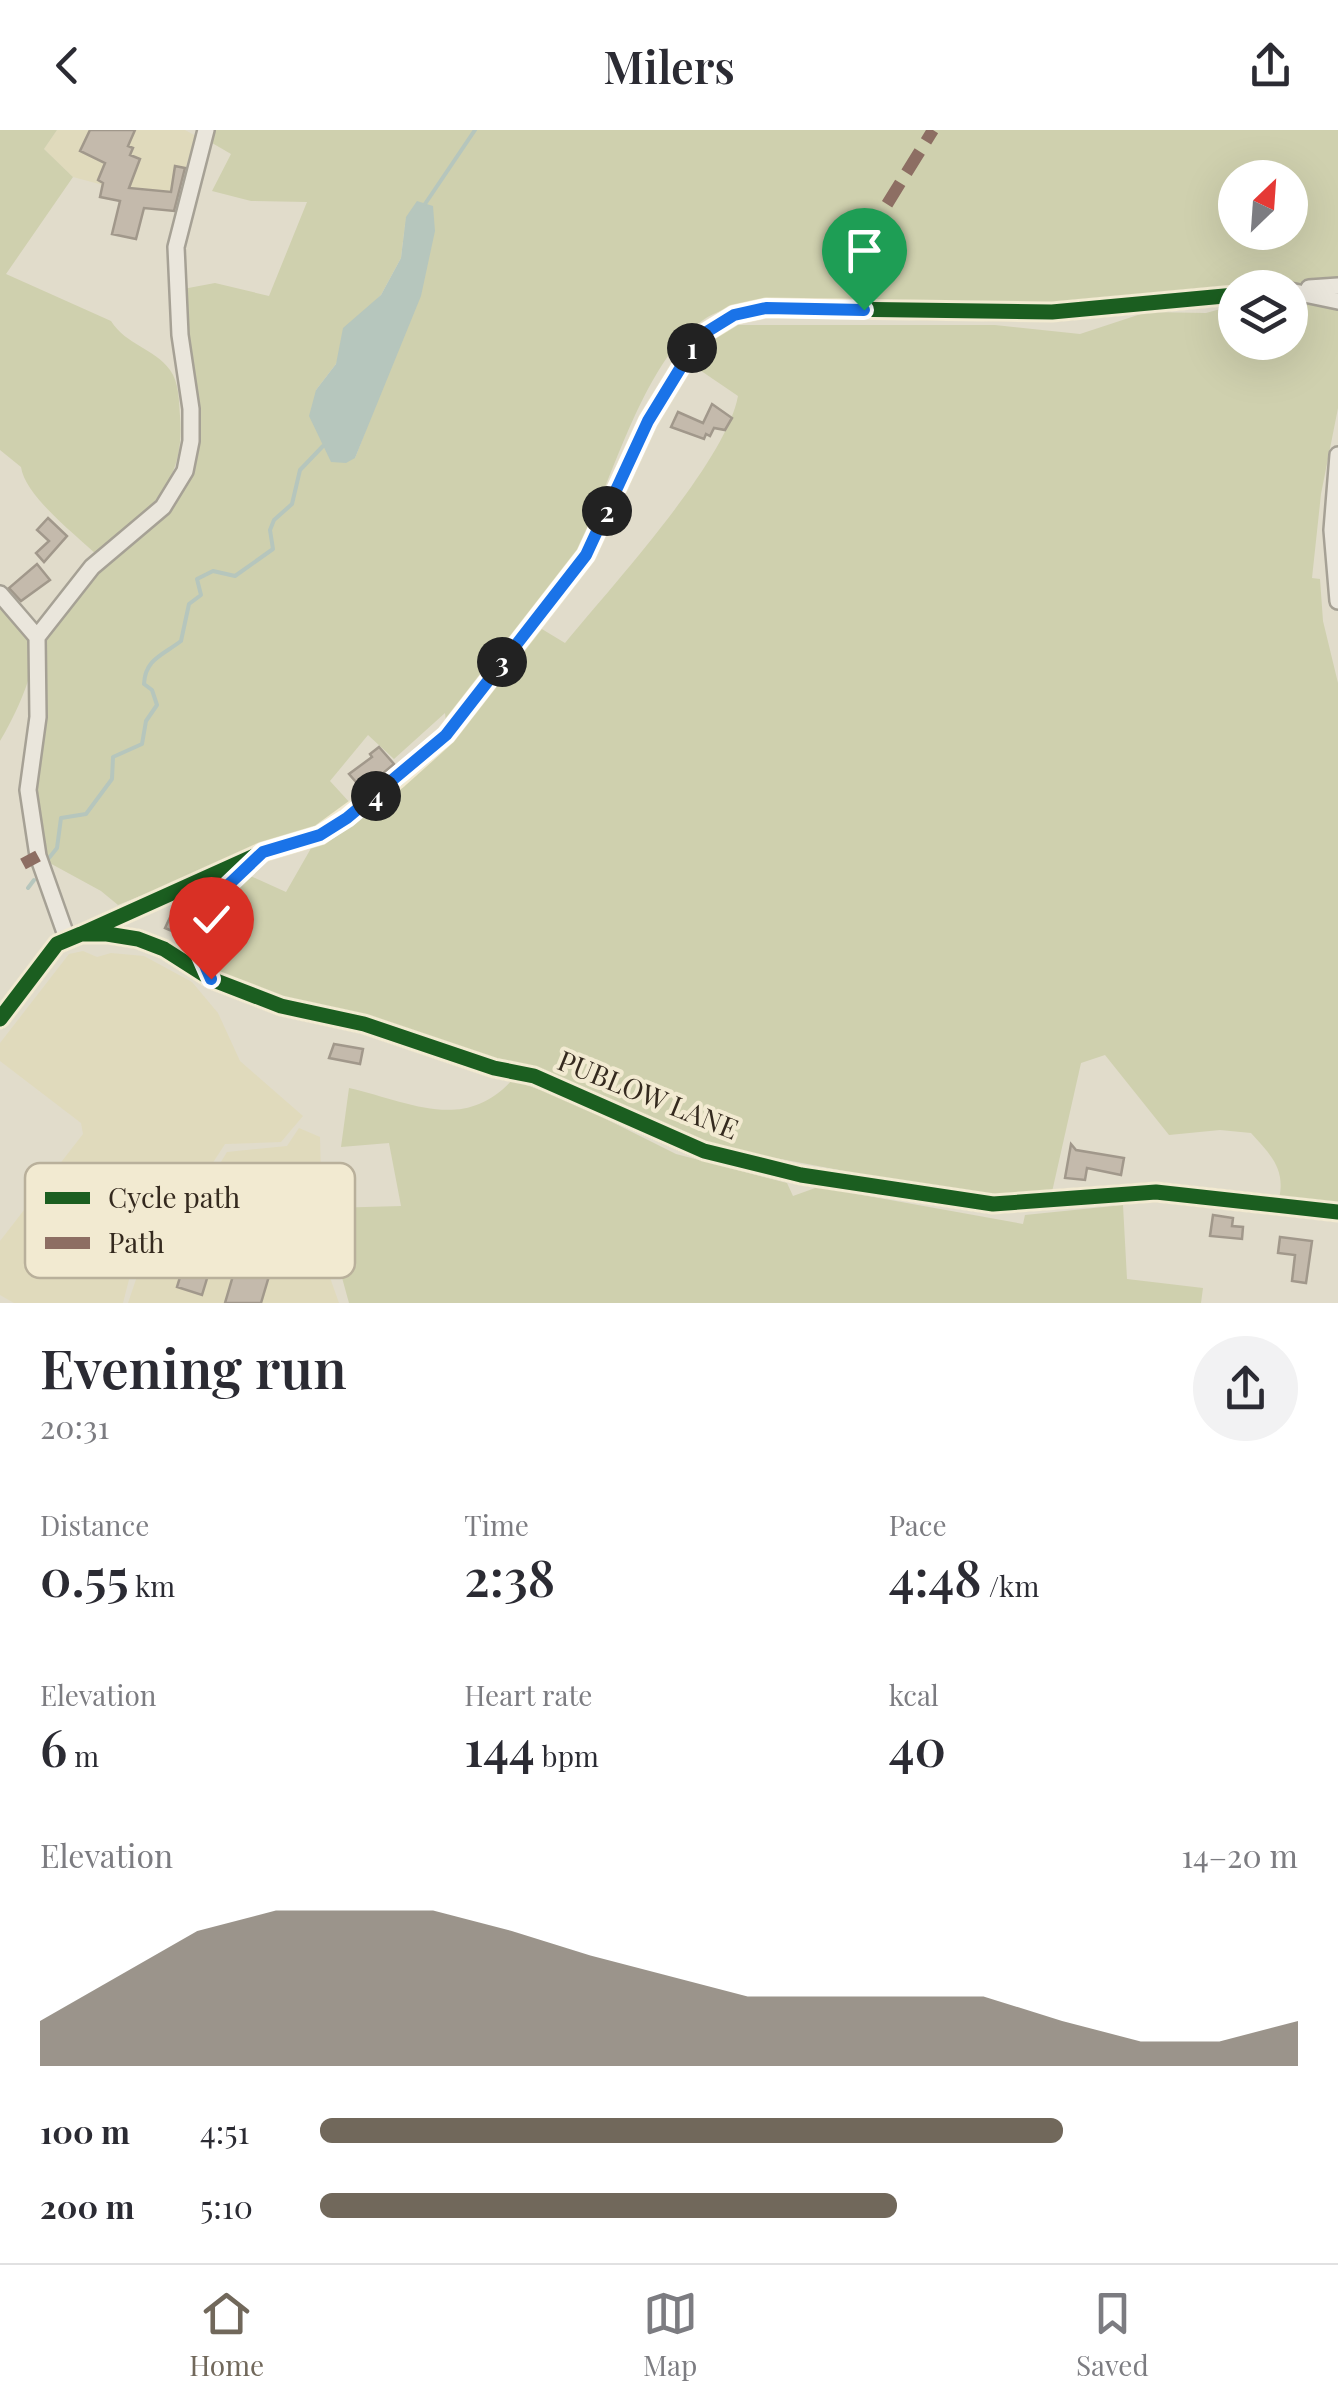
<!DOCTYPE html>
<meta charset="utf-8">
<style>
body{margin:0;font-family:"Playfair Display",serif;background:#f2f2f3;color:#2b2b33;height:100vh;display:flex;flex-direction:column;font-size:38px;white-space:nowrap}
*{box-sizing:border-box;margin:0}
p{font-size:32px;color:#7c7c81}
.icon{flex:none;width:55px;height:55px;fill:none;stroke:currentColor;stroke-width:2;stroke-linecap:round;stroke-linejoin:round}
.map{position:relative;height:1173px;overflow:hidden}
.drawer{display:flex;flex-direction:column;background:#fff;flex:1}
.drawer>*{flex:none}
.needle{width:65px;rotate:25deg}
.controls{position:absolute;left:1218px;top:30px;display:grid;gap:20px}
.controls a{display:grid;place-items:center;width:90px;height:90px;border-radius:50%;background:#fff;box-shadow:0 10px 40px #0002;font-size:50px}
.pin{position:absolute;display:grid;place-items:center;width:85px;height:85px;color:#fff;margin:-102px -42px;border-radius:50% 50% 50% 0;rotate:-45deg;box-shadow:0 0 10px #0007}
.pin .icon{rotate:45deg}
.km{position:absolute;width:50px;height:50px;margin:-25px;border-radius:50%;background:#222;color:#fff;font-size:28px;line-height:50px;text-align:center}
.round{display:grid;place-items:center;flex:none;width:105px;height:105px;border-radius:52px;background:#f2f2f3}
.overview{display:flex;align-items:center;justify-content:space-between;height:170px;padding:0 40px}
h1{font-size:55px;font-weight:600;line-height:75px}
.metrics{display:grid;grid-template-columns:repeat(3,1fr);gap:15px;height:170px;padding:10px 40px}
.metrics div{display:grid;align-content:center}
.metrics b{font-size:50px;font-weight:600}
.metrics small{font-size:28px;font-weight:400}
.metrics p{font-size:28px}
.chart{height:280px;padding:20px 40px}
.chart p{display:flex;justify-content:space-between}
.chart svg{width:100%;height:180px;margin-top:10px;fill:#71685b;opacity:.7}
ul{padding:0 40px;list-style:none;font-size:32px}
li{display:grid;grid-template-columns:160px 120px 1fr;align-items:center;height:75px}
li i{height:25px;border-radius:12px;background:#71685b}
header{display:flex;justify-content:space-between;align-items:center;height:130px;padding:0 40px;background:#fff;font-size:45px;font-weight:600}
.dock{display:flex;justify-content:space-around;align-items:center;height:140px;border-top:2px solid #e1e1e2;background:#fff;font-size:28px;color:#7c7c81}
.dock a{display:grid;justify-items:center;gap:5px}
.dock .selected{color:#71685b}
.map>svg:first-child{display:block}
.farmland{fill:#e0dabc}
.green{fill:#cfd0ae;fill-rule:evenodd}
.water{fill:#b6c6bd}
.lines{fill:none;stroke-linecap:round;stroke-linejoin:round}
.stream{stroke:#b6c6bd;stroke-width:4}
.building{fill:#c4baac;stroke:#a1988b;stroke-width:2.5}
.minor-casing{stroke:#a6a195;stroke-width:20}
.minor{stroke:#eae6dc;stroke-width:15}
.quiet{stroke:#8d6e63;stroke-width:12;stroke-dasharray:25 12;stroke-linecap:butt}
.cycleway-casing{stroke:#f2ead1;stroke-width:21}
.cycleway{stroke:#1b5e20;stroke-width:15}
.route-casing{stroke:#fff;stroke-width:20}
.route{stroke:#1a73e8;stroke-width:12}
.labels{text-anchor:middle;stroke-width:8;stroke-linejoin:round;paint-order:stroke}
.street-label{font-size:28px;fill:#34291e;stroke:#f2ead1}
.key{fill:#f2ead1;stroke:#b9b09b;stroke-width:2.5}
.key-label{font-size:28px;fill:#34291e}
</style>
<header><svg class="icon" aria-label="back" viewBox="0 0 24 24"><path d="M15 5l-7 7 7 7"/></svg>Milers<svg class="icon" aria-label="share" viewBox="0 0 24 24"><path d="M12 15V3M7 8l5-5 5 5M5 13v7h14v-7"/></svg></header>
<div class="map">
<svg width="1338" height="1173" viewBox="0 0 1338 1173">
<rect width="100%" height="100%" fill="#e1dccb"/>
<!-- farmland -->
<path class="farmland" d="M57 0H185L196 6 174 74 73 47 44 19Z
M83 821 97 827 111 823 144 826 192 852 218 883 240 931 303 986 281 1012 225 1014 181 1082 144 1115 133 1134 123 1173H14L0 1165V1111L83 1004 81 993 0 931V913L69 824Z
M299 998 320 1007 323 1128 339 1173H128L145 1123 185 1091 227 1022 287 1016Z"/>
<!-- green -->
<path class="green" d="M0 0H57L44 19 73 47 6 144 111 191C126 215 154 218 170 240 179 252 179 271 180 286 186 357 146 381 97 425 76 405 25 366 21 337L0 320Z
M213 0H1338V151L1235 158V161L1054 178 1000 173H889L875 170 870 133 883 99 874 83 853 124 854 173C811 173 758 165 718 182 648 210 613 352 580 415 566 441 544 465 527 490L565 513C611 457 726 332 738 266L688 232 703 211 727 195H995L1080 204 1147 182 1206 183 1235 175V212H1290V172L1325 177 1328 162H1338V278L1321 364 1312 448 1320 449 1323 491 1338 553V1077L1279 1069C1286 1039 1270 1024 1251 1003L1220 1000 1169 1005 1105 925 1081 933 1052 1062 1004 1066 956 1062 701 1014 576 956 506 930 458 921 309 879 215 843C195 805 222 774 244 743L286 762 314 713 335 705 402 657 448 608 445 583 394 629 368 605 330 651 351 674 316 701 268 714 118 775 101 761 46 731 32 658 44 603V514L97 440 162 389 172 374 197 312 183 159 215 153 269 166 307 72 251 71 212 61 231 24 207 10ZM1235 48H1290V102H1235ZM406 86 390 238 355 328 316 260 336 234 352 194 381 165 401 128Z
M0 475C9 486 27 499 32 512 41 534 12 592 0 611Z
M512 950 566 969 676 1024 787 1053 793 1066 818 1057 1023 1094 1025 1085 1123 1075 1127 1149 1203 1158 1201 1173H349L333 1115 330 1078 401 1076 389 1013 341 1017 349 958C410 972 464 1003 512 950Z"/>
<!-- water -->
<path class="water" d="M417 71 433 76 435 101 421 166 355 328 346 333 331 332 309 286 316 260 336 234 343 198 381 165 401 128 406 87Z"/>
<g class="lines">
<!-- stream -->
<path class="stream" d="M425 74 475 0
M49 728 57 718 61 688 86 684 112 649 113 627 142 614 146 591 157 575 152 560 144 554C145 529 163 525 181 511L189 474 201 465 197 449 213 441 235 446 273 419 270 400 274 390 292 374 300 340 323 316
M28 758 34 750"/>
</g>
<!-- building -->
<path class="building" d="M90 0H135L128 16 133 18 130 25 140 29 129 58 171 62 175 36 185 38 174 81 144 78 136 109 112 104 120 71 100 67 103 53 98 50 105 33 80 21Z
M712 274 732 288 725 300 714 298 710 306 706 304 704 309 671 297 678 282 703 293Z
M48 388 67 406 44 432 36 423 49 411 37 400Z
M37 434 50 450 21 471 9 458Z
M379 617 394 634 363 660 349 644 372 627 370 624Z
M173 781 196 787 189 808 165 798Z
M334 914 363 919 360 934 329 928Z
M1071 1014 1076 1020 1124 1028 1121 1045 1087 1038 1085 1050 1065 1048Z
M1213 1085 1233 1088 1232 1096 1243 1097 1242 1109 1210 1106Z
M197 1092 222 1099 202 1165 177 1157Z
M247 1098 302 1114 296 1132 275 1126 261 1173H225Z
M1280 1107 1312 1111 1306 1153 1292 1151 1295 1125 1278 1123Z"/>
<g class="lines">
<!-- minor casing -->
<g class="minor-casing">
<path id="minor" d="M1309 158 1338 156
M1290 161 1338 171
M1338 325 1332 400 1338 471
M0 464 37 507
M81 804 263 722 320 705 397 649 446 605 586 425 648 291 700 206 734 185 766 178 1052 182 1235 165
M67 808 38 726 28 660 38 587 37 507 92 437 163 377 185 341 191 311V279L180 205 176 117 206 0
M211 849C208 842 202 833 201 826 196 794 225 753 248 734
M0 889 57 814 81 804H107L138 809 164 819 211 849 281 876 364 894 494 938 534 946 704 1021 801 1045 993 1074 1156 1062 1338 1082"/>
</g>
<!-- minor -->
<use href="#minor" class="minor"/>
<!-- quiet -->
<path class="quiet" d="M864 180 866 117 873 97 933 0
M23 734 38 726"/>
<!-- cycleway casing -->
<g class="cycleway-casing">
<path id="cycleway" d="M81 804 263 722 320 705 397 649 446 605 586 425 648 291 700 206 734 185 766 178 1052 182 1235 165
M0 889 57 814 81 804H107L138 809 164 819 211 849 281 876 364 894 494 938 534 946 704 1021 801 1045 993 1074 1156 1062 1338 1082"/>
</g>
<!-- cycleway -->
<use href="#cycleway" class="cycleway"/>
</g>
<g class="lines">
<!-- route casing -->
<g class="route-casing">
<path id="route" d="M211 849 201 826 211 783 223 760 263 722 320 705 347 688 446 605 586 425 648 291 700 206 734 185 766 178 864 180"/>
</g>
<!-- route -->
<use href="#route" class="route"/>
</g>
<g class="labels">
<!-- street labels -->
<g class="street-label">
<text transform="translate(648 965) rotate(22)" y="10">PUBLOW LANE</text>
</g>
</g>
<!-- legend -->
<rect x="25" y="1033" width="330" height="115" rx="15" class="key"/>
<rect x="45" y="1062" width="45" height="12" fill="#1b5e20"/>
<rect x="45" y="1107" width="45" height="12" fill="#8d6e63"/>
<g class="key-label">
<text x="108" y="1078">Cycle path</text>
<text x="108" y="1123">Path</text>
</g>
</svg>
<div class="controls">
<a><svg class="needle" viewBox="-14 -14 28 28"><path d="M0-13l5 13h-10z" fill="#e53935"/><path d="M0 13l5-13h-10z" fill="#7c7c81"/></svg></a>
<a><svg class="icon" aria-label="layers" viewBox="0 0 24 24"><path d="M12 4l9 5-9 5-9-5zM3 14l9 5 9-5"/></svg></a>
</div>
<div class="pin" style="left:864px;top:180px;background:#1e9e55"><svg class="icon" aria-label="arrive" viewBox="0 0 24 24"><path d="M6 21V4h12l-3 4 3 4H6"/></svg></div>
<div class="pin" style="left:211px;top:849px;background:#d93025"><svg class="icon" aria-label="check" viewBox="0 0 24 24"><path d="M5 12l5 5 9-10"/></svg></div>
<b class="km" style="left:692px;top:218px">1</b>
<b class="km" style="left:607px;top:381px">2</b>
<b class="km" style="left:502px;top:532px">3</b>
<b class="km" style="left:376px;top:666px">4</b>
</div>
<section class="drawer">
<div class="overview"><div><h1>Evening run</h1><p>20:31</p></div><a class="round"><svg class="icon" aria-label="share" viewBox="0 0 24 24"><path d="M12 15V3M7 8l5-5 5 5M5 13v7h14v-7"/></svg></a></div>
<div class="metrics">
<div><p>Distance</p><b>0.55<small> km</small></b></div>
<div><p>Time</p><b>2:38</b></div>
<div><p>Pace</p><b>4:48<small> /km</small></b></div>
</div>
<div class="metrics">
<div><p>Elevation</p><b>6<small> m</small></b></div>
<div><p>Heart rate</p><b>144<small> bpm</small></b></div>
<div><p>kcal</p><b>40</b></div>
</div>
<div class="chart"><p><span>Elevation</span>14–20 m</p>
<svg viewBox="0 0 160 44" preserveAspectRatio="none"><path d="M0 44V33L10 22L20 11L30 6L40 6L50 6L60 11L70 17L80 22L90 27L100 27L110 27L120 27L130 33L140 38L150 38L160 33V44z"/></svg>
</div>
<ul>
<li><b>100 m</b>4:51<i style="width:76%"></i></li>
<li><b>200 m</b>5:10<i style="width:59%"></i></li>
</ul>
</section>
<nav class="dock">
<a class="selected"><svg class="icon" aria-label="home" viewBox="0 0 24 24"><path d="M3 11l9-7 9 7M6 9v11h12V9"/></svg>Home</a>
<a><svg class="icon" aria-label="map" viewBox="0 0 24 24"><path d="M3 6l6-2 6 2 6-2v14l-6 2-6-2-6 2zM9 4v14M15 6v14"/></svg>Map</a>
<a><svg class="icon" aria-label="saved" viewBox="0 0 24 24"><path d="M7 4h10v16l-5-4-5 4z"/></svg>Saved</a>
</nav>
